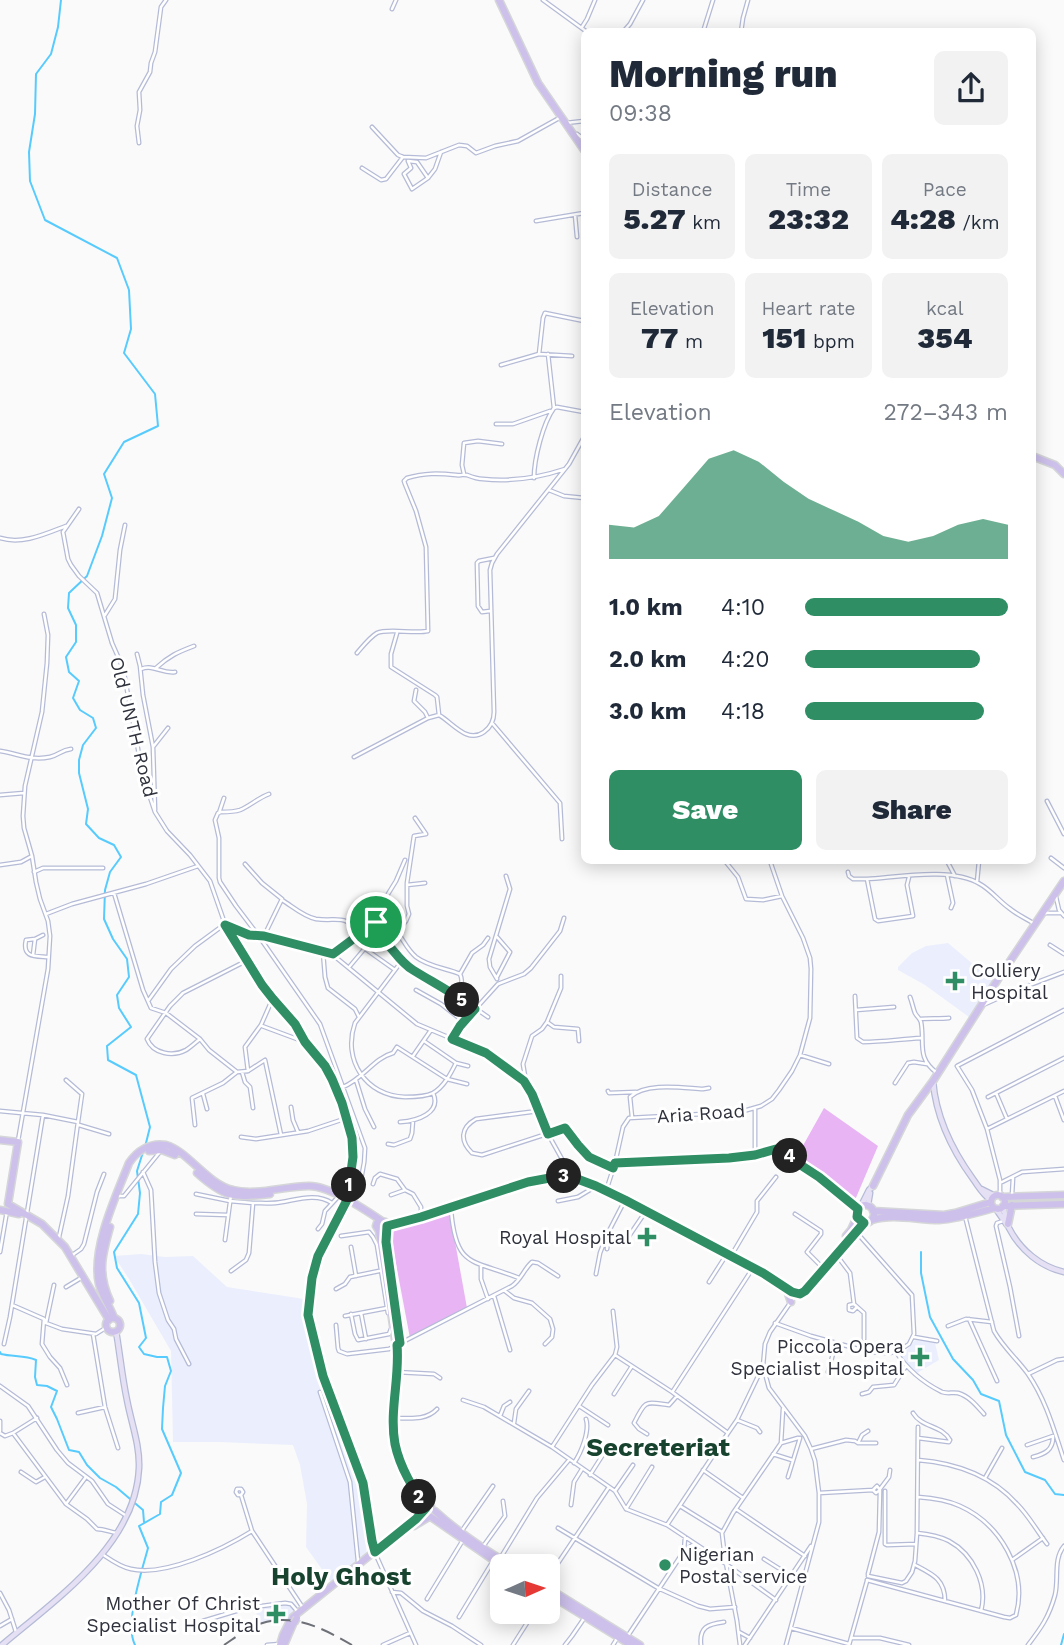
<!DOCTYPE html>
<meta charset="utf-8">
<style>
body{margin:0;font-family:"Work Sans",sans-serif;background:#f2f2f3;color:#1f2937;height:100vh;display:flex;flex-direction:column;font-size:26px;white-space:nowrap}
*{box-sizing:border-box;margin:0}
p{font-size:23px;color:#747a83}
.icon{flex:none;width:38px;height:38px;fill:none;stroke:currentColor;stroke-width:2;stroke-linecap:round;stroke-linejoin:round}
.map{position:relative;flex:1;overflow:hidden}
.side{position:absolute;left:581px;top:28px;width:455px;height:836px;display:flex;flex-direction:column;background:#fff;border-radius:10px;box-shadow:0 4px 18px #0003}
.side>*{flex:none}
.needle{width:46px;rotate:87deg}
.buttons{position:absolute;left:490px;top:1554px;display:grid;gap:14px}
.buttons a{display:grid;place-items:center;width:70px;height:70px;border-radius:10px;background:#fff;box-shadow:0 4px 18px #0003;font-size:35px}
.pin{position:absolute;display:grid;place-items:center;width:60px;height:60px;color:#fff;margin:-30px;border:4px solid #fff;border-radius:50%;box-shadow:0 2px 7px #0007}
.km{position:absolute;width:35px;height:35px;margin:-18px;border-radius:50%;background:#222;color:#fff;font-size:19px;line-height:35px;text-align:center}
.round{display:grid;place-items:center;flex:none;width:74px;height:74px;border-radius:10px;background:#f2f2f3}
.summary{display:flex;align-items:center;justify-content:space-between;height:119px;padding:0 28px}
h1{font-size:38px;font-weight:800;line-height:52px}
.stats{display:grid;grid-template-columns:repeat(3,1fr);gap:10px;height:119px;padding:7px 28px}
.stats div{display:grid;align-content:center;border-radius:10px;background:#f2f2f3;text-align:center}
.stats b{font-size:30px;font-weight:800}
.stats small{font-size:19px;font-weight:400}
.stats p{font-size:19px}
.chart{height:196px;padding:14px 28px}
.chart p{display:flex;justify-content:space-between}
.chart svg{width:100%;height:126px;margin-top:7px;fill:#308e65;opacity:.7}
.action{display:flex;gap:14px;margin-top:auto;padding:14px 28px}
.action a{flex:1;height:80px;border-radius:10px;background:#308e65;color:#fff;font-size:28px;font-weight:800;line-height:80px;text-align:center}
.action a+a{background:#f2f2f3;color:#1f2937}
ul{padding:0 28px;list-style:none;font-size:23px}
li{display:grid;grid-template-columns:112px 84px 1fr;align-items:center;height:52px}
li i{height:18px;border-radius:9px;background:#308e65}
.map>svg:first-child{display:block}
.built{fill:#ebeffd}
.green{fill:#e8b4f3}
.lines{fill:none;stroke-linecap:round;stroke-linejoin:round}
.stream{stroke:#57cbfd;stroke-width:2}
.street-casing{stroke:#b5bbd6;stroke-width:5}
.secondary-casing{stroke:#b5bbd6;stroke-width:7}
.primary-casing{stroke:#d5d6d8;stroke-width:9}
.street{stroke:#fff;stroke-width:2.5}
.secondary{stroke:#e6e0f5;stroke-width:4.5}
.primary{stroke:#cdc0eb;stroke-width:6}
.rail{stroke:#6e7077;stroke-width:2;stroke-dasharray:14 7;stroke-linecap:butt}
.primary-bridge-casing{stroke:#d5d6d8;stroke-width:9;stroke-linecap:butt}
.primary-bridge{stroke:#cdc0eb;stroke-width:6}
.route-casing{stroke:#fff;stroke-width:14}
.route{stroke:#308e65;stroke-width:9}
.poi-dot{fill:#308e65;stroke:#fff;stroke-width:2.5}
.labels{text-anchor:middle;stroke-width:6;stroke-linejoin:round;paint-order:stroke}
.street-label{font-size:19px;fill:#2f323c;stroke:#fff}
.poi-label{font-size:19px;fill:#2f323c;stroke:#fff;text-anchor:end}
.district-label{font-size:26px;font-weight:bold;fill:#17432f;stroke:#fff}
</style>
<div class="map">
<svg width="1064" height="1645" viewBox="0 0 1064 1645">
<rect width="100%" height="100%" fill="#fafafa"/>
<!-- built -->
<path class="built" d="M948 943 993 981 969 1017 925 985 898 970V967L912 953 926 946Z
M141 1254 165 1257 193 1256 227 1287 304 1299 306 1322 312 1349 357 1475 367 1555 331 1582 306 1547 307 1504 300 1465 293 1445 219 1442H173L171 1351 129 1279 114 1256Z
M916 1339 935 1343 939 1360 917 1373 906 1363 899 1354 907 1350Z
M289 1604 295 1613 289 1619 272 1621 261 1624 255 1610Z"/>
<!-- green -->
<path class="green" d="M824 1108 878 1146 855 1200 795 1160Z
M450 1214 467 1308 410 1338 390 1232Z"/>
<g class="lines">
<!-- stream -->
<path class="stream" d="M61 0 58 27 51 54 36 74 35 114 29 152 30 181 45 220 117 258 129 290 131 329 124 353 155 394 158 426 124 442 104 474 112 498 102 536 87 576 69 593 68 608 76 625V642L66 657 69 672 79 681 73 698 80 710 93 718 96 728 83 745 79 760V773L88 809 86 824 99 838 114 845 121 857 110 872 105 890 104 919 113 939 127 959 129 977 117 995 119 1008 131 1027 107 1046 108 1060 136 1075 150 1127 145 1147
M921 1252V1273L930 1317 953 1359 973 1380 981 1394 999 1401 1006 1435 1025 1472 1045 1480 1055 1494 1064 1495
M0 1352 1 1354C13 1357 25 1355 36 1360L35 1377 37 1385 47 1386 57 1391 51 1407 57 1419 69 1450 79 1452 87 1465 100 1478 116 1487 143 1510 144 1522
M135 1645C124 1624 142 1571 148 1548L139 1526 160 1514 161 1502 172 1495 181 1473 162 1429 163 1408 165 1386 171 1371 167 1357H157L144 1354 139 1347 146 1338 139 1303 117 1268 114 1252 138 1214 140 1193 137 1171 143 1152
M1061 1645 1064 1634"/>
<!-- street casing -->
<g class="street-casing">
<path id="street" d="M543 0 587 32
M392 9 396 0
M582 27 587 19 595 0
M623 32 630 24 643 0
M703 32 713 0
M741 32 743 18 748 0
M566 123 584 121
M372 127 398 155 403 157 426 158 459 145 467 146 476 153 495 146 518 141 561 117
M577 134 584 139
M139 143 137 126 140 110 139 92 150 72 151 63 155 52 161 7 166 0
M362 168 381 180 386 179 403 157
M428 178 412 189 404 174 411 168 408 161 417 162 428 178 435 169 441 152
M575 215 577 237
M536 221 584 213
M539 354 543 318 545 313 584 321
M548 354 554 408 557 407 584 412
M501 365 539 354 572 356
M496 424H513L550 411
M464 474 462 465 464 443 478 441 502 444
M534 478C534 459 543 423 554 408
M549 490 564 496 584 498
M79 509 63 532 68 559 71 565 79 576 97 593 112 643 123 668 143 776 155 812 167 831 190 855 210 881 225 924 263 985 273 999 295 1024 305 1042 326 1067 337 1090 353 1144V1157L348 1197
M0 538C22 545 45 534 66 526
M490 611 482 612 478 606 477 563 479 561 494 558
M105 615 115 599 120 550 125 525
M397 633 391 654V667L435 695 437 697 439 715
M357 653C363 646 370 637 377 633 387 628 415 634 428 631L426 547 416 511 405 484 404 481 407 478C425 473 437 473 456 475 465 476 458 474 467 475 472 477 477 479 483 479 511 482 538 478 565 469
M137 654 140 666 143 695 153 747 155 810
M156 668C169 656 178 652 194 646
M141 669C154 664 162 674 175 672
M416 690 414 701 425 712 428 718
M492 723 560 803 562 839
M153 747 168 728
M0 751C19 754 31 761 50 757 59 755 61 750 71 749
M354 757 428 718 439 715C453 723 467 744 484 732 491 727 494 720 494 712L490 570 492 563 497 554 569 464 584 437
M269 794C258 798 250 806 240 810 234 812 228 812 221 812L218 813 215 820 219 838V878L220 882 236 906 258 935 320 1024 365 1148C365 1167 361 1184 352 1201
M0 795 24 793
M1047 801 1064 834
M219 813 224 798
M1051 858 1064 868
M725 861 738 877 746 899 763 900 782 896
M947 861 955 876
M245 864 262 883 282 899 264 936
M0 865 21 862 32 856
M34 872 43 868H103
M848 872 849 876 853 879H867L875 919 878 921 913 916 907 885 909 877
M947 875 953 903 951 908
M867 879C899 877 952 867 980 884 991 890 999 901 1009 908 1016 914 1025 918 1033 923
M977 882 979 861
M407 885 425 883
M114 893 143 990 151 1008 166 1013 200 1039
M1056 897 1059 910 1064 916
M282 900C292 906 304 917 316 919 338 922 344 913 361 934
M1043 913H1061
M46 914 72 904 146 884 198 866
M398 930 406 921 409 914 407 906V883L414 836 426 834 415 818
M377 934 385 939 398 956 411 969 455 994 488 1017
M497 937 510 952 497 977
M35 939 26 940C22 958 35 956 48 957
M1050 945 1064 954
M364 948 395 970
M323 952 325 977 328 988 355 1009 359 1017
M33 955 35 939 43 935
M333 955 375 922 388 894 396 881 405 860
M248 960 183 993 170 1006 147 1039C153 1054 173 1057 186 1050 191 1047 196 1042 200 1039L209 1050 237 1072 248 1071 245 1047 261 1025 272 1000
M404 962 398 966 355 1023C342 1060 366 1096 405 1097 413 1097 425 1097 433 1093 444 1087 451 1073 456 1063
M350 966 386 923C401 930 403 946 416 957 429 967 446 968 460 974
M497 979 490 967 489 959 510 889 506 876
M416 990 441 1004 464 1022
M455 994C460 987 464 983 460 974L472 953 483 945 488 938
M855 996 857 1038 863 1042C883 1042 901 1039 921 1038
M910 997C912 1002 913 1008 915 1013 918 1018 919 1017 921 1022 925 1044 916 1057 937 1073
M148 1001 171 969 195 946 225 924 249 935 264 936 333 955 417 1024 486 1053 520 1078 527 1085 548 1134 572 1177
M983 1005 1014 991 1064 972
M856 1010 894 1007
M920 1019C930 1018 939 1019 949 1018
M547 1022 554 1027 578 1029 579 1041
M262 1026 305 1042
M452 1039 460 1026 498 984 524 974 531 968 560 931 564 918
M424 1041 456 1063 468 1066
M800 1055 829 1064
M413 1056 431 1030
M248 1071 265 1060 281 1135
M242 1072 245 1082 250 1087 253 1108
M66 1080 82 1094 78 1122
M356 1080 365 1109 374 1127
M526 1082 523 1064 532 1036 542 1029 547 1022 561 988V976
M895 1083 908 1063 914 1062 927 1064
M343 1087C362 1080 374 1058 393 1053L397 1047 447 1079 467 1084
M608 1091 609 1093 636 1092
M996 1093 1007 1119
M203 1094 207 1109
M1055 1096 1064 1120
M988 1097 1064 1058
M291 1107 293 1120 298 1132
M755 1109V1155
M0 1111 43 1115 78 1122 68 1196 59 1237
M538 1111 476 1119C460 1128 460 1141 472 1153L482 1155 565 1128 577 1145 589 1157 613 1168
M632 1117 630 1097C646 1082 683 1088 703 1089L709 1088
M400 1122C417 1121 442 1113 433 1093
M79 1125 109 1134
M195 1125 192 1098 223 1083 237 1072
M987 1129 972 1090 957 1066 1064 1010
M241 1137 256 1139 308 1131 347 1118
M18 1141 48 969 50 936 48 921 40 899 36 882 32 856 24 828 23 816 25 786 42 712 47 663 48 635 44 614
M388 1144 394 1145 410 1139 412 1133 413 1120
M615 1163 728 1158 755 1155 776 1149 819 1177 858 1209
M143 1172 151 1190 155 1262 159 1293 168 1320 174 1329 176 1339 189 1364
M1000 1183 1022 1172 1064 1169
M373 1184 375 1178 380 1174 397 1179 405 1190 413 1194 421 1207V1217
M606 1191 615 1163 623 1127 629 1118 740 1112 761 1106 772 1099 779 1090 792 1071 800 1055 810 1018 811 969 810 958 803 938 782 896 770 861
M196 1194 230 1201 253 1203 249 1253 246 1260 231 1271
M391 1195 405 1190
M1012 1195 1013 1178
M117 1196H124L159 1153
M1000 1196V1180L987 1129 1064 1091
M558 1201 578 1197 593 1188
M254 1203C263 1203 273 1204 282 1202 299 1199 317 1193 332 1203
M451 1210C456 1269 472 1259 519 1278
M196 1214 228 1215
M795 1214 821 1231V1234L807 1252 821 1266
M965 1216 994 1331C1003 1347 1017 1359 1028 1374 1046 1400 1054 1430 1064 1460
M1003 1221 997 1223 996 1226 1010 1287 1019 1336
M318 1229 322 1224 325 1211 338 1197
M341 1236 369 1232 373 1237 377 1245 388 1313
M627 1239 646 1211
M225 1240 231 1195
M351 1247 356 1276
M607 1249 610 1229 625 1200
M0 1252 7 1211
M71 1256 81 1249 84 1244 97 1192 104 1174
M731 1256 757 1212V1201L776 1177
M838 1257 850 1273 854 1304 864 1313V1339
M481 1265V1279L488 1299
M596 1274 600 1253 608 1232
M709 1282 725 1257
M66 1287 81 1278
M336 1289 345 1284 350 1277 379 1271
M505 1291 514 1298 532 1303 550 1319 553 1329 552 1337 545 1344
M494 1296 510 1350
M854 1304 849 1305V1310L853 1311 857 1307
M12 1305 44 1319 46 1323 62 1329 96 1334 107 1327
M613 1311 617 1347 615 1355
M361 1313 366 1339
M351 1314 355 1334 358 1340 389 1334 391 1329
M345 1316 387 1308
M44 1319 42 1344 50 1357 60 1368 67 1385
M969 1319 997 1381
M46 1323 54 1285
M775 1323 811 1336 869 1352 890 1353 900 1350 909 1344 914 1334 912 1295 858 1234
M336 1325 338 1348 339 1351 347 1354 389 1349 512 1286C521 1280 524 1269 532 1262L538 1263 558 1276
M948 1326 966 1319 992 1322
M93 1334 105 1407 118 1448
M914 1337 937 1341
M4 1344 10 1317 43 1115
M896 1352C907 1369 924 1383 942 1392 948 1394 952 1392 958 1393 969 1396 977 1406 984 1414
M396 1372 434 1374 440 1378
M828 1372 836 1343
M1028 1374 1057 1360 1064 1359
M0 1386 28 1406 57 1450 68 1463 92 1481 108 1504 125 1515
M673 1391 751 1271
M320 1392 350 1482 358 1561
M614 1394 632 1366
M862 1394 869 1392 873 1387 894 1385 906 1366
M463 1400 484 1407 552 1447 615 1491 626 1509 667 1525 726 1564 776 1600
M579 1406 608 1425
M78 1413 105 1407
M913 1413C922 1428 942 1425 950 1440L949 1442 918 1438
M500 1416 504 1406 510 1402
M394 1418C409 1418 426 1421 437 1409
M737 1420 757 1428 760 1432
M0 1421V1431
M514 1423 516 1409 529 1391
M0 1433 5 1436 13 1433 66 1504 87 1519 97 1529C104 1529 110 1532 117 1533
M13 1433 37 1418
M647 1434 639 1429 634 1423C646 1399 645 1402 669 1405L677 1396
M781 1443 798 1438
M858 1443 862 1435 868 1431
M1027 1445 1053 1436
M552 1447 592 1385 615 1355 672 1392 728 1433 737 1420 763 1366
M811 1449 846 1440 855 1441 858 1443H876
M773 1454 792 1460
M1033 1457C1045 1454 1053 1450 1053 1437
M918 1460C956 1463 991 1475 1017 1504 1029 1516 1037 1531 1047 1544
M574 1463C581 1453 590 1431 586 1419
M703 1470 743 1498
M21 1472 36 1482 45 1477
M590 1475 604 1453
M788 1477 800 1438
M985 1478 1002 1448
M877 1486 880 1490 876 1493 873 1490Z
M880 1489 889 1477 890 1470
M615 1491 633 1465
M885 1491V1544L887 1545 916 1544
M819 1493 873 1490
M241 1495 243 1492 241 1489H237L236 1492 238 1495H241L252 1531 303 1608
M66 1504 86 1477
M571 1505 574 1482 582 1469
M680 1506 722 1532
M626 1509 652 1467
M736 1509 805 1556
M667 1525 728 1433
M558 1528 658 1588 698 1606 710 1609 735 1607
M461 1532 493 1486
M917 1533C928 1534 939 1536 949 1541 973 1554 988 1584 981 1611
M482 1548 505 1516 503 1501
M684 1551 685 1537
M102 1554C111 1560 120 1567 131 1569 165 1577 223 1549 252 1531
M376 1555 416 1645
M501 1557 537 1498 569 1460
M764 1559 791 1576
M1012 1560 1043 1538
M915 1565C932 1574 945 1579 945 1601
M868 1574 879 1532 880 1491
M868 1576 902 1583 906 1581 912 1572 915 1561 917 1533 918 1427
M548 1578 609 1487
M867 1580 1004 1617 1010 1618 1016 1615C1028 1571 1000 1524 960 1506 947 1500 933 1498 918 1497
M392 1592 401 1593 423 1611 452 1626 481 1645
M0 1593 9 1610 16 1632
M427 1599 463 1540
M459 1617 493 1561
M203 1621 246 1608 285 1603 291 1604 298 1612
M0 1626 12 1619
M791 1628 849 1644
M739 1632 750 1638
M627 1637 684 1551 694 1544
M851 1638H880L909 1645
M267 1645 280 1644
M383 1645 410 1633
M513 1645 534 1612
M565 1645 572 1636 585 1617
M613 1645 618 1637
M701 1645C699 1627 708 1624 724 1622
M740 1645 737 1621 725 1558 722 1533 733 1513 781 1443 783 1409
M745 1645 811 1546
M786 1645 819 1522V1493L815 1461 811 1449 805 1436 769 1388 763 1366 765 1344 770 1332 795 1296
M849 1645 867 1581
M1028 1645C1041 1628 1049 1617 1055 1595 1059 1579 1053 1559 1064 1546"/>
</g>
<!-- secondary casing -->
<g class="secondary-casing">
<path id="secondary" d="M933 1081C936 1118 952 1150 973 1179 979 1187 983 1195 991 1200
M981 1189 995 1196
M345 1203C333 1227 319 1250 312 1276 296 1340 345 1421 363 1482 370 1504 368 1528 375 1551
M868 1205 870 1193
M861 1206 869 1190 873 1186
M1003 1207C1005 1214 1006 1221 1009 1228 1020 1250 1041 1267 1064 1272
M996 1209 1007 1225
M2 1645C55 1600 136 1545 139 1468 140 1445 131 1422 127 1400 122 1377 120 1354 116 1331"/>
</g>
<!-- primary casing -->
<g class="primary-casing">
<path id="primary" d="M499 0 538 83 584 150
M1032 456 1055 465 1064 474
M0 1140 18 1142 8 1204 42 1224 65 1247 109 1320
M149 1151 162 1150 175 1155
M197 1173C225 1198 233 1198 270 1194
M873 1186 908 1115 933 1081 998 979 1064 881
M991 1202a7 7 0 1 1 14 0a7 7 0 1 1-14 0Z
M1002 1197 1064 1195
M856 1214a9 9 0 1 1 18 0a9 9 0 1 1-18 0Z
M1003 1206 1064 1204
M0 1210 19 1214
M873 1211 944 1215 955 1213 991 1202
M872 1220C893 1213 917 1220 939 1220 957 1219 976 1213 994 1208
M1008 1224 1012 1205
M387 1226 386 1222 382 1221 377 1223 376 1226 379 1231 383 1232 388 1225 421 1217 528 1182 555 1177H572L625 1200 763 1274 797 1294 803 1293 805 1291 864 1223
M110 1227C102 1255 97 1273 110 1301
M386 1230 391 1276
M379 1231 397 1352 394 1418 395 1442 402 1467 426 1509
M846 1236 851 1230 857 1217
M786 1288 791 1302
M394 1300 398 1331
M114 1318C110 1306 102 1296 99 1284 91 1249 116 1196 129 1163 137 1151 150 1142 166 1145 188 1151 207 1184 233 1190 256 1196 285 1186 309 1186 330 1186 364 1209 382 1221
M106 1325a7 7 0 1 1 14 0a7 7 0 1 1-14 0Z
M414 1482 431 1506
M435 1511C459 1533 485 1550 512 1566
M431 1517 502 1566
M414 1526 429 1517
M548 1588 640 1645
M548 1594 631 1645
M293 1617 425 1511
M280 1645 283 1635 290 1621
M284 1645 293 1624"/>
</g>
<!-- street -->
<use href="#street" class="street"/>
<!-- secondary -->
<use href="#secondary" class="secondary"/>
<!-- primary -->
<use href="#primary" class="primary"/>
<!-- rail -->
<path class="rail" d="M224 1645C233 1639 242 1632 252 1627 288 1610 321 1627 352 1645"/>
<!-- primary-bridge casing -->
<g class="primary-bridge-casing">
<path id="primary-bridge" d="M294 1623 297 1618"/>
</g>
<!-- primary-bridge -->
<use href="#primary-bridge" class="primary-bridge"/>
</g>
<g class="lines">
<!-- route casing -->
<g class="route-casing">
<path id="route" d="M376 922 382 928 377 934C391 944 398 961 413 970 434 983 455 994 475 1009L460 1026 452 1039 486 1053 524 1081 532 1094 548 1134 565 1128 578 1145 589 1157 613 1168 615 1163 729 1158 755 1155 776 1149 819 1177 858 1209 857 1217 864 1223 805 1291 800 1294 792 1292 763 1273 625 1200 596 1186 572 1177H555L528 1182 421 1217 387 1226 386 1242 400 1343 397 1345C400 1378 389 1411 395 1444 400 1468 413 1488 426 1508L416 1519 375 1552 372 1541 363 1483 323 1376 308 1315 312 1278 318 1256 347 1200 353 1157 352 1138 342 1103 332 1079 325 1066 305 1042 295 1024 273 999 262 985 225 925 249 935 264 936 333 954Z"/>
</g>
<!-- route -->
<use href="#route" class="route"/>
</g>
<!-- markers -->
<g class="poi-dot">
<path d="M951.5 970.5h7v7h7v7h-7v7h-7v-7h-7v-7h7z"/>
<path d="M643.5 1226.5h7v7h7v7h-7v7h-7v-7h-7v-7h7z"/>
<path d="M916.5 1346.5h7v7h7v7h-7v7h-7v-7h-7v-7h7z"/>
<circle cx="665" cy="1565" r="7"/>
<path d="M272.5 1603.5h7v7h7v7h-7v7h-7v-7h-7v-7h7z"/>
</g>
<g class="labels">
<!-- street labels -->
<g class="street-label">
<text transform="translate(134 727) rotate(76)" y="7">Old UNTH Road</text>
<text transform="translate(701 1113) rotate(-4)" y="7">Aria Road</text>
</g>
<!-- poi labels -->
<g class="poi-label">
<text x="971" y="977" text-anchor="start">Colliery<tspan x="971" dy="22">Hospital</tspan></text>
<text x="631" y="1244">Royal Hospital</text>
<text x="904" y="1353">Piccola Opera<tspan x="904" dy="22">Specialist Hospital</tspan></text>
<text x="679" y="1561" text-anchor="start">Nigerian<tspan x="679" dy="22">Postal service</tspan></text>
<text x="260" y="1610">Mother Of Christ<tspan x="260" dy="22">Specialist Hospital</tspan></text>
</g>
<!-- district labels -->
<g class="district-label">
<text x="658" y="1456">Secreteriat</text>
<text x="341" y="1585">Holy Ghost</text>
</g>
</g>
</svg>
<div class="buttons">
<a><svg class="needle" viewBox="-14 -14 28 28"><path d="M0-13l5 13h-10z" fill="#e53935"/><path d="M0 13l5-13h-10z" fill="#747a83"/></svg></a>
</div>
<div class="pin" style="left:376px;top:922px;background:#1e9e55"><svg class="icon" aria-label="arrive" viewBox="0 0 24 24"><path d="M6 21V4h12l-3 4 3 4H6"/></svg></div>
<b class="km" style="left:349px;top:1185px">1</b>
<b class="km" style="left:419px;top:1497px">2</b>
<b class="km" style="left:564px;top:1176px">3</b>
<b class="km" style="left:790px;top:1156px">4</b>
<b class="km" style="left:462px;top:1000px">5</b>
<section class="side">
<div class="summary"><div><h1>Morning run</h1><p>09:38</p></div><a class="round"><svg class="icon" aria-label="share" viewBox="0 0 24 24"><path d="M12 15V3M7 8l5-5 5 5M5 13v7h14v-7"/></svg></a></div>
<div class="stats">
<div><p>Distance</p><b>5.27<small> km</small></b></div>
<div><p>Time</p><b>23:32</b></div>
<div><p>Pace</p><b>4:28<small> /km</small></b></div>
</div>
<div class="stats">
<div><p>Elevation</p><b>77<small> m</small></b></div>
<div><p>Heart rate</p><b>151<small> bpm</small></b></div>
<div><p>kcal</p><b>354</b></div>
</div>
<div class="chart"><p><span>Elevation</span>272–343 m</p>
<svg viewBox="0 0 160 44" preserveAspectRatio="none"><path d="M0 44V32L10 33L20 29L30 19L40 9L50 6L60 10L70 17L80 23L90 27L100 31L110 36L120 38L130 36L140 32L150 30L160 32V44z"/></svg>
</div>
<ul>
<li><b>1.0 km</b>4:10<i style="width:100%"></i></li>
<li><b>2.0 km</b>4:20<i style="width:86%"></i></li>
<li><b>3.0 km</b>4:18<i style="width:88%"></i></li>
</ul>
<div class="action"><a>Save</a><a>Share</a></div>
</section>
</div>
